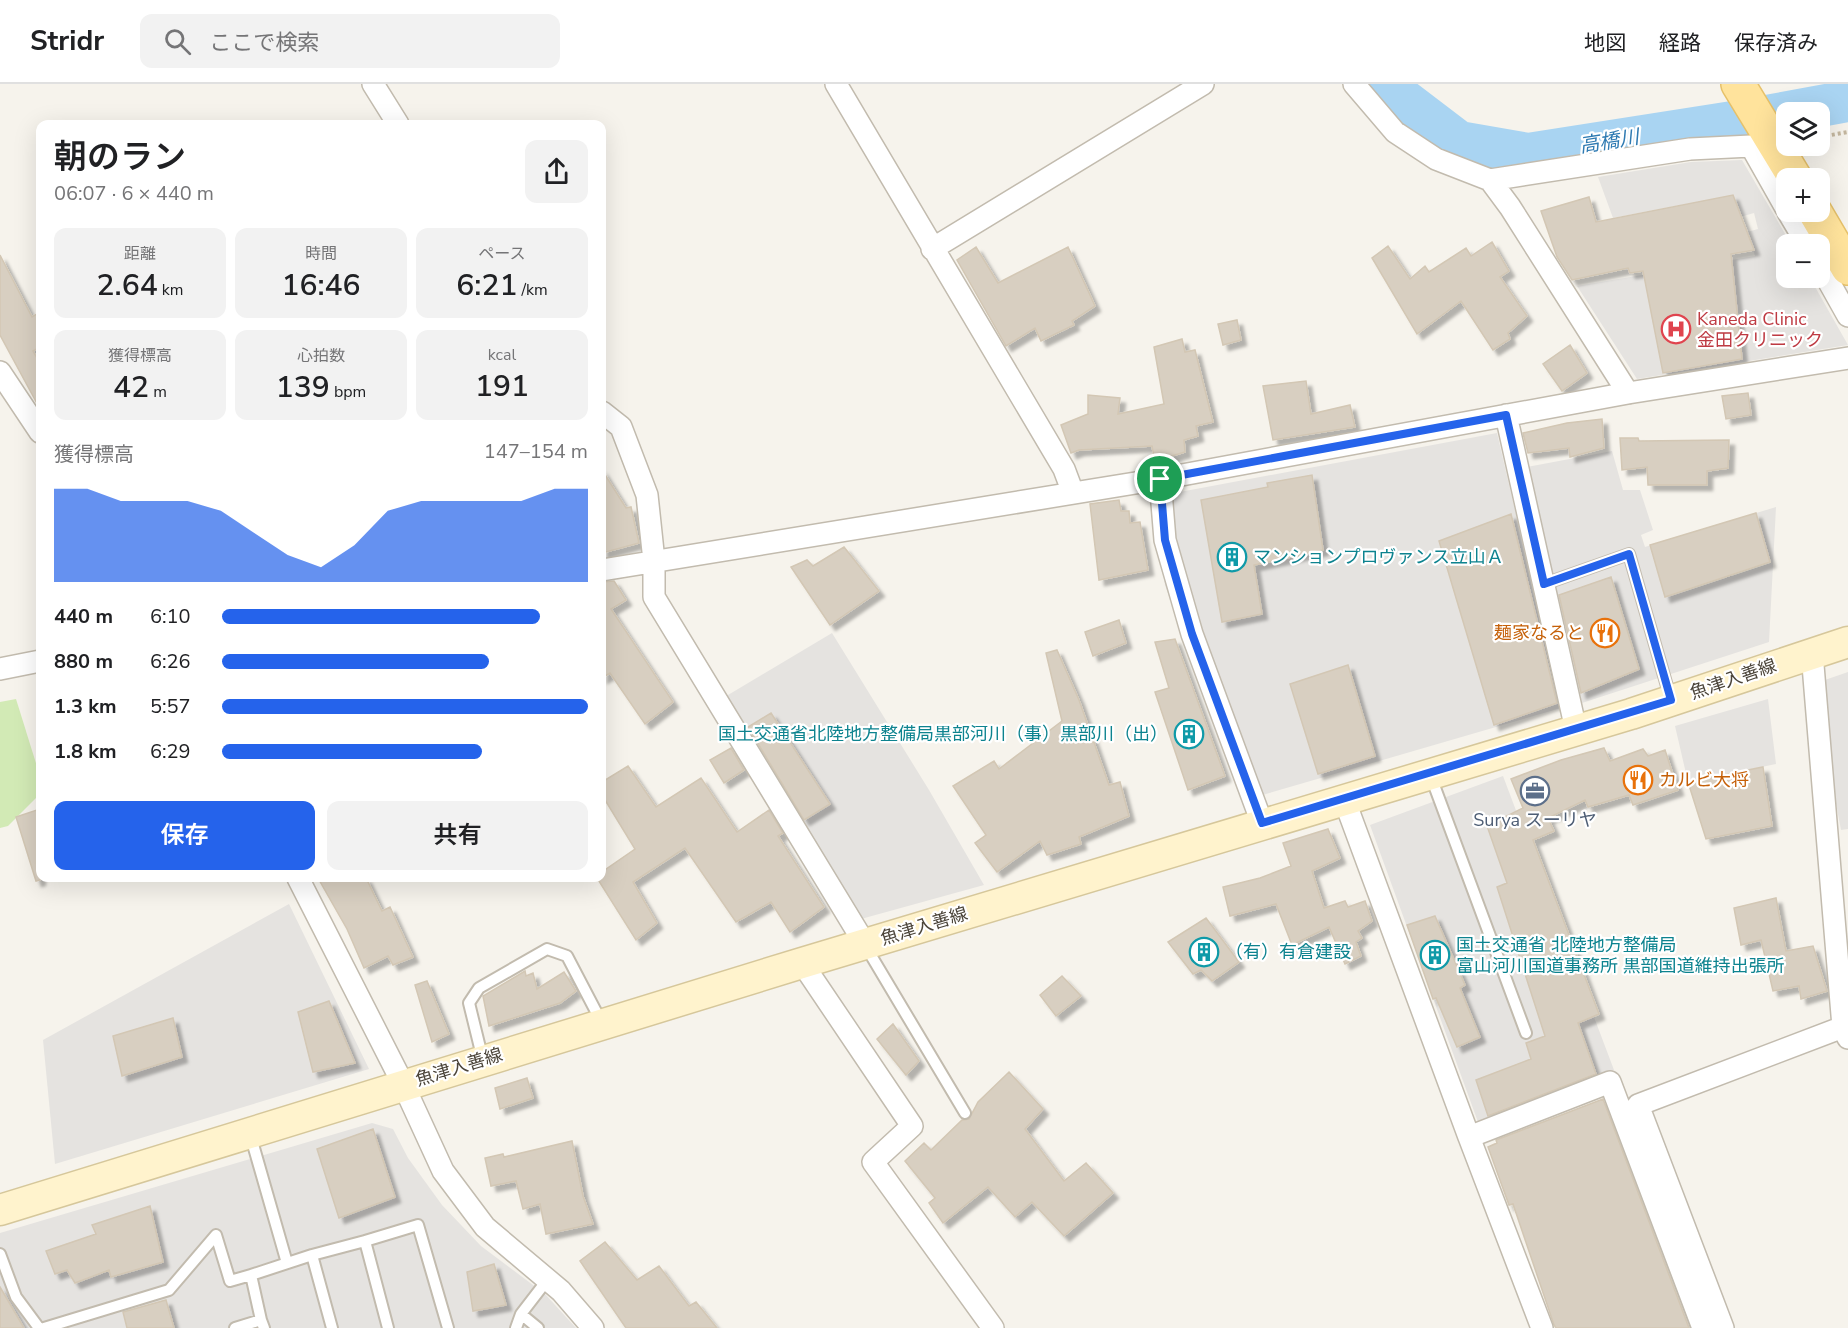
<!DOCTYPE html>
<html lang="ja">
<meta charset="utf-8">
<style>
body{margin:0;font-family:"Nunito Sans","Noto Sans JP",sans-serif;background:#f2f2f2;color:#202124;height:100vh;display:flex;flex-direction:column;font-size:22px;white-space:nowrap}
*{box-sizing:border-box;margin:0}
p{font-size:20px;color:#757577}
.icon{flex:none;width:33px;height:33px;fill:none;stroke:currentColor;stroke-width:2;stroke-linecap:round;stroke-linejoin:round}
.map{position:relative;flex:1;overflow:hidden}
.side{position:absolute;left:36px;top:36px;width:570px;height:762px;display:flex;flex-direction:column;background:#fff;border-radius:12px;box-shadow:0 6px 24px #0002}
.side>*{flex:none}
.tools{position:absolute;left:1776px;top:18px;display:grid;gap:12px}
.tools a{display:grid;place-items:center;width:54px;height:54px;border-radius:12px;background:#fff;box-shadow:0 6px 24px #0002;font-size:30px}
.pin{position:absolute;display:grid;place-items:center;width:51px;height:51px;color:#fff;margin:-26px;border:3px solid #fff;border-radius:50%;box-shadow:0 2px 6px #0007}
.round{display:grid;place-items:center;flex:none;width:63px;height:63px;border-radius:12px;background:#f2f2f2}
.overview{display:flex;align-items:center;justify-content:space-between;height:102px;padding:0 18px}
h1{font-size:33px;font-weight:600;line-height:45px}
.metrics{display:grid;grid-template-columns:repeat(3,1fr);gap:9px;height:102px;padding:6px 18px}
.metrics div{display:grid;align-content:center;border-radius:12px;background:#f2f2f2;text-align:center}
.metrics b{font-size:30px;font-weight:600}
.metrics small{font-size:16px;font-weight:400}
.metrics p{font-size:16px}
.chart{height:168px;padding:12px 18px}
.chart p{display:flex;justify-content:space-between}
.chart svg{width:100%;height:108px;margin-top:6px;fill:#2563eb;opacity:.7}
.primary-button{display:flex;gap:12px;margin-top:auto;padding:12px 18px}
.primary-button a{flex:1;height:69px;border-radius:12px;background:#2563eb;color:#fff;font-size:24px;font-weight:600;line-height:69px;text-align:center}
.primary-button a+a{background:#f2f2f2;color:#202124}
ul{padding:0 18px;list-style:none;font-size:20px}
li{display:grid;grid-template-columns:96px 72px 1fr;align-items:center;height:45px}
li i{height:15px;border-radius:8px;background:#2563eb}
header{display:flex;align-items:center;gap:36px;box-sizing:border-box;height:84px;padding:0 30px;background:#fff;border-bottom:2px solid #e0e0e0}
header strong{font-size:28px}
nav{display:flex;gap:33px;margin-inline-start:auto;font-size:21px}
.search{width:420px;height:54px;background:#f2f2f2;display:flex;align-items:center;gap:15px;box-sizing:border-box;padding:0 21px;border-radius:12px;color:#757577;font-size:22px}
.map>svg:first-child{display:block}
.green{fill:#d2eab5}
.parking{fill:#e5e3e0}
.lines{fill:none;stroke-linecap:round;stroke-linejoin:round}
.river{stroke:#a9d4f2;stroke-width:42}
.building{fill:#d8cfc1;stroke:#d3c7b4;stroke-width:1.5;filter:url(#shadow)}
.service-casing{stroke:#c2bbae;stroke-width:14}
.minor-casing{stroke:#c2bbae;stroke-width:24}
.secondary-casing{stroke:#d6c79b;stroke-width:33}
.primary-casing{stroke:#e6c16a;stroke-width:36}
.path{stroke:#c4b79f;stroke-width:4;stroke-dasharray:3 3;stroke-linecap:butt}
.service{stroke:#fff;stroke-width:10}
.minor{stroke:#fff;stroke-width:21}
.secondary{stroke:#fff3cd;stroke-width:30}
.primary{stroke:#ffe39c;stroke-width:33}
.route-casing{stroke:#fff;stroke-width:12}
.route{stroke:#2563eb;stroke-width:8}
.labels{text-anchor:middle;stroke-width:4.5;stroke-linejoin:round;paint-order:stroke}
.health-label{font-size:18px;fill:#be3a42;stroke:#fff;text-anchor:start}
.culture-label{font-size:18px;fill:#0d838f;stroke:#fff;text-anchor:start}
.food-label{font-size:18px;fill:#c56008;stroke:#fff;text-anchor:end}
.street-label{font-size:18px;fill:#4b4439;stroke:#fff}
.service-label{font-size:18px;fill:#4e5e75;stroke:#fff}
.water-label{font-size:20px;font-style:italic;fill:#2e7ab2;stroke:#fff}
</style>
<header>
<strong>Stridr</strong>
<div class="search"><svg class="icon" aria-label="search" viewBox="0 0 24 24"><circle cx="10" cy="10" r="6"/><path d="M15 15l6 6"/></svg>ここで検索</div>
<nav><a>地図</a><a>経路</a><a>保存済み</a></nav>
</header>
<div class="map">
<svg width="1848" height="1244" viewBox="0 0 1848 1244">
<defs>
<filter id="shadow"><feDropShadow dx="5.5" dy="5.5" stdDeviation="1.5" flood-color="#0004"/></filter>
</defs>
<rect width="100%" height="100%" fill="#f6f3ec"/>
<!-- green -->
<path class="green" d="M16 615 40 692V710L8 742 0 744V618Z"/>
<!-- parking -->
<path class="parking" d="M1742 76 1791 160H1786V194H1810L1848 261 1637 295 1577 202 1755 172 1747 148 1758 145 1754 129 1740 133 1733 111 1613 134 1598 93 1691 78Z
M1497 349 1561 624 1242 717 1165 501 1153 413Z
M1612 367 1623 406H1640L1653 446 1641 451 1645 463 1776 423 1769 558 1582 619 1527 383Z
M832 549 929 706 984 801 861 835 723 614Z
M1848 588V745L1841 746 1831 693 1822 597Z
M1768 615 1776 680 1688 698 1675 642Z
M1503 692 1614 986 1478 1038 1370 741Z
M289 820 369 985 55 1080 43 956Z
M372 1039 393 1045 408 1074 442 1121 481 1162 545 1210 576 1244H0V1149Z"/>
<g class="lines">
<!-- river -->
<path class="river" d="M1391 0 1400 13 1459 58 1528 70 1739 37 1848 17"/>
</g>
<!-- building -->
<path class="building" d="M1733 111 1754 166 1731 170 1742 275 1663 289 1643 187 1630 189 1628 184 1572 196 1557 173 1541 127 1589 113 1596 138Z
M1492 158 1509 187 1500 193 1527 232 1508 249 1510 255 1493 266 1461 217 1417 250 1372 174 1388 162 1410 195 1425 182 1429 188 1466 164 1471 172Z
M976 163 998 199 1068 163 1095 222 1072 237 1074 241 1041 257 1035 244 1006 262 957 176Z
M0 171 32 233 40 228V263L33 267 40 279V325L0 251Z
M1237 236 1241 256 1223 261 1218 240Z
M1182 255 1185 268 1195 266 1213 338 1196 342 1198 352 1184 356 1185 368 1155 377 1152 362 1079 366 1071 369 1061 341 1088 330V311L1120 314 1118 330 1164 320 1154 263Z
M1570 261 1587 289 1562 307 1543 280Z
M1306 297 1311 330 1350 321 1355 343 1273 356 1263 302Z
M1748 309 1751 331 1726 335 1722 312Z
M1602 335 1604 364 1570 373 1569 364 1528 369 1523 349 1567 339Z
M1620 354H1638L1639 357 1729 356 1728 384 1707 387V401H1648L1647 383 1622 386Z
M602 386 626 424 631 423 639 459 602 469Z
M1312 391 1323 466 1254 481 1262 530 1222 538 1201 416 1268 403 1267 399Z
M1119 416 1121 427H1129L1130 439 1140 438 1148 486 1099 496 1090 420Z
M1756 429 1770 478 1665 513 1650 461Z
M1511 430 1557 619 1494 641 1439 457Z
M844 463 879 507 830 541 791 483 807 476 813 482Z
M1611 493 1639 585 1581 609 1559 511Z
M614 497 626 516 611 525 673 618 645 640 610 589 602 594V498Z
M1119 536 1126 559 1093 572 1085 548Z
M1175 555 1225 692 1188 706 1155 608 1169 604 1155 558Z
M1057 566 1079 616 1109 701 1120 698 1129 732 1079 753 1081 760 1047 771 1040 757 997 788 975 759 986 751 953 702 994 677 999 685 1062 637 1046 569Z
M1348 581 1375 672 1318 690 1290 600Z
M771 629 830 720 804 736 748 643Z
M731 664 744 686 724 699 710 676Z
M1604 664 1610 677 1643 665 1648 672 1665 666 1678 706 1633 721 1629 711 1588 723 1585 716 1548 734 1554 747 1533 756 1599 930 1578 939 1596 990 1488 1032 1476 996 1531 975 1526 959 1545 952 1497 803 1507 799 1487 742 1523 724 1511 695 1561 676Z
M628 682 656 723 701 694 737 748 769 726 783 749 778 752 824 823 790 848 771 818 736 838 685 764 633 798 657 839 636 856 597 794H602V788L635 765 602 711V698Z
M1763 683 1772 742 1706 755 1688 698Z
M40 725V796L36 797 16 733Z
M1328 745 1340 774 1312 787 1324 824 1345 817 1348 823 1365 817 1372 837 1358 847 1362 854 1356 858 1361 872 1345 880 1329 843 1292 861 1276 820 1230 832 1223 803 1260 794 1291 782 1283 759Z
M318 794H366L382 827 390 823 413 873 393 881 388 872 364 884 347 845Z
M1776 814 1786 867 1813 862 1827 907 1801 915 1799 902 1773 907 1761 856 1741 861 1734 824Z
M1435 832 1465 901 1460 904 1480 953 1457 963 1436 914 1433 915 1407 841Z
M1206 834 1239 878 1212 897 1201 886 1193 890 1168 858Z
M525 887 526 892 533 889 537 905 564 888 576 907 560 919 489 942 483 912Z
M1062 892 1081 912 1056 932 1040 911Z
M427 897 449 950 432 958 415 901Z
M329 917 355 979 313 988 298 928Z
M173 934 182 973 122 992 113 952Z
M893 940 919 977 906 991 877 955Z
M1009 988 1043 1025 1025 1045 1064 1097 1086 1079 1113 1109 1064 1152 1032 1118 1015 1133 988 1103 943 1139 929 1119 935 1114 905 1077 924 1059 931 1066 962 1036 969 1035 978 1018Z
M527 994 533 1014 500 1025 495 1004Z
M1603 1015 1689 1244H1556L1554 1241 1513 1120 1509 1121 1488 1063 1497 1059 1496 1056Z
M373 1045 395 1113 339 1134 317 1065Z
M572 1057 583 1112 593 1140 546 1150 540 1120 523 1125 516 1097 491 1102 485 1074 503 1070 504 1073Z
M150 1122 163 1178 111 1193 109 1186 75 1199 67 1186 55 1190 46 1167 96 1150 92 1141Z
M605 1158 637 1196 659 1182 689 1222 696 1218 717 1244H626L580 1177Z
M494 1180 506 1221 473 1227 467 1188Z
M0 1203 24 1244H0Z
M166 1216 174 1244H127L123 1228Z"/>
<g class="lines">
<!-- service casing -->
<g class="service-casing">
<path id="service" d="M1544 500 1629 470 1671 616
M1431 693 1526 949
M866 863 965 1029
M483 976 469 919 479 904 547 865 567 872 602 939
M250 1050 287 1179
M365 1157 418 1141 448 1244
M0 1170 16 1213 39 1244
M312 1171 365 1157 388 1244
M261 1236 251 1191 312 1171 332 1244
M44 1244 169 1206 216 1151 230 1197 251 1191
M235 1244 261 1236 264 1244
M516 1244 521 1230
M538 1244 521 1230 548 1195"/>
</g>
<!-- minor casing -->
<g class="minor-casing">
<path id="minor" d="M373 0 398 40
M836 0 1064 385 1073 409
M1354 0 1395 48 1436 75 1490 96 1510 123 1628 309
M1490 96 1690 65 1751 62 1786 124
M1788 128 1807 160
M932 165 1203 0
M1820 182 1848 232
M0 288 40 348
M602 328 621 343 647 411 654 477V513L865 860
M1506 331 1576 646
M1160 395 1165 456 1192 550 1262 739
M602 486 1160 395 1628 309 1848 274
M1812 569 1843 943 1848 954
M0 585 40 577
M1344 715 1469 1053
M298 794 403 1000 443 1087 485 1143 561 1207 593 1244
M802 879 912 1042 873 1078 993 1244
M1542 1244 1469 1053 1610 998 1703 1244
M1723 1244 1638 1021 1843 943"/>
</g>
<!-- secondary casing -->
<g class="secondary-casing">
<path id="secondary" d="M0 1126 802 879 1631 630 1848 558"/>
</g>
<!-- primary casing -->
<g class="primary-casing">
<path id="primary" d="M1738 0 1795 94
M1815 128 1848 184"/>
</g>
<!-- path -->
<path class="path" d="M1820 53 1848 48"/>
<!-- service -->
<use href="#service" class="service"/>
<!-- minor -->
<use href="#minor" class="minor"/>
<!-- secondary -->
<use href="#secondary" class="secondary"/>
<!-- primary -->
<use href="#primary" class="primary"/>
</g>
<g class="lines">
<!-- route casing -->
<g class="route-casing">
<path id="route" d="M1506 331 1544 500 1629 470 1671 616 1262 739 1192 550 1165 456 1160 395Z"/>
</g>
<!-- route -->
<use href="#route" class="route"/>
</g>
<!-- icons -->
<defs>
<g id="hospital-ring" transform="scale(1.5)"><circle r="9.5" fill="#fff" stroke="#e0444e" stroke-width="1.5"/><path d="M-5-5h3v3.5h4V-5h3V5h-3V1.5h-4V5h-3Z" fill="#e0444e"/></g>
<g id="building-ring" transform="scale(1.5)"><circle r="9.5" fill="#fff" stroke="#0f9aa8" stroke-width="1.5"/><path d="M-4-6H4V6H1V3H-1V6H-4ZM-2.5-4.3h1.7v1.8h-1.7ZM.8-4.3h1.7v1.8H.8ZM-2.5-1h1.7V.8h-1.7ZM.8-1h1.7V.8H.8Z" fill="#0f9aa8"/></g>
<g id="restaurant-ring" transform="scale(1.5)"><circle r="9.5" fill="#fff" stroke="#e8710a" stroke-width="1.5"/><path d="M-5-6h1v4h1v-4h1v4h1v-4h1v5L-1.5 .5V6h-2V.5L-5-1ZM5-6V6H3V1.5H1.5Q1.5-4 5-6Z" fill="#e8710a"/></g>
<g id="office-ring" transform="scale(1.5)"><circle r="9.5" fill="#fff" stroke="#5c6f8a" stroke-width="1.5"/><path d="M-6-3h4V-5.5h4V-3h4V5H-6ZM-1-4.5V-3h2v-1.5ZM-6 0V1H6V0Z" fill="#5c6f8a"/></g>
</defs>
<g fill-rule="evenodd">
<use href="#hospital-ring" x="1676" y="245"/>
<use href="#building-ring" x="1232" y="473"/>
<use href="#restaurant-ring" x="1605" y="549"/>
<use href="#building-ring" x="1189" y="650"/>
<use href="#restaurant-ring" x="1638" y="696"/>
<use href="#office-ring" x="1535" y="707"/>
<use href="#building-ring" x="1204" y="868"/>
<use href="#building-ring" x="1435" y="871"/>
</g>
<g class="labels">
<!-- health labels -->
<g class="health-label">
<text x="1697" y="241">Kaneda Clinic<tspan x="1697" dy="21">金田クリニック</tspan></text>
</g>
<!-- culture labels -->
<g class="culture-label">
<text x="1253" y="479">マンションプロヴァンス立山Ａ</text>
<text x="1168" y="656" text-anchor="end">国土交通省北陸地方整備局黒部河川（事）黒部川（出）</text>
<text x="1456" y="867">国土交通省 北陸地方整備局<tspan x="1456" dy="21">富山河川国道事務所 黒部国道維持出張所</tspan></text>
<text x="1225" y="874">（有）有倉建設</text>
</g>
<!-- food labels -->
<g class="food-label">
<text x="1584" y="555">麺家なると</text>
<text x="1659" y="702" text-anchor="start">カルビ大将</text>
</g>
<!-- street labels -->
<g class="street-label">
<text transform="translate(1733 595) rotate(-19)" y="6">魚津入善線</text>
<text transform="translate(924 842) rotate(-17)" y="6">魚津入善線</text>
<text transform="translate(459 983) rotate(-17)" y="6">魚津入善線</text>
</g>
<!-- service labels -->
<g class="service-label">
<text x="1535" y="742">Surya スーリヤ</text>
</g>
<!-- water labels -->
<g class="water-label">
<text transform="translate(1609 57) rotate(-9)" y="7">高橋川</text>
</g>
</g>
</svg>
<div class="tools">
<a><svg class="icon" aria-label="layers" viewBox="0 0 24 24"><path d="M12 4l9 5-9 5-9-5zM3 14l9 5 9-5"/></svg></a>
<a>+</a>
<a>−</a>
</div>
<div class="pin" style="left:1160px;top:395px;background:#1e9e55"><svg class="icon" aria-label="arrive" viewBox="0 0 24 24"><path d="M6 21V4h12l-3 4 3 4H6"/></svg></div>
<section class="side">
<div class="overview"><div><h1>朝のラン</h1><p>06:07 · 6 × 440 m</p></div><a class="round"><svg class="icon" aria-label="share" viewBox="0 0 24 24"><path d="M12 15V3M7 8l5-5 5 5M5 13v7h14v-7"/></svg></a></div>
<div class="metrics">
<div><p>距離</p><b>2.64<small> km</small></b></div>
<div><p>時間</p><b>16:46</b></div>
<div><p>ペース</p><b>6:21<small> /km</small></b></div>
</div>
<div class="metrics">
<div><p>獲得標高</p><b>42<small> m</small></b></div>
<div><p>心拍数</p><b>139<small> bpm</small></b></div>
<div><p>kcal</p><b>191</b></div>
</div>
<div class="chart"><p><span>獲得標高</span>147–154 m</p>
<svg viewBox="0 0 160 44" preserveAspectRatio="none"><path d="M0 44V6L10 6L20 11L30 11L40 11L50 15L60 24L70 33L80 38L90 29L100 15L110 11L120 11L130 11L140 11L150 6L160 6V44z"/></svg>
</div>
<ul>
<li><b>440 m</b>6:10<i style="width:87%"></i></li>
<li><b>880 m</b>6:26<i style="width:73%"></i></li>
<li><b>1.3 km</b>5:57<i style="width:100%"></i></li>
<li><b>1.8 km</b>6:29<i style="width:71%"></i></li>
</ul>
<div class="primary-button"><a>保存</a><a>共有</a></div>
</section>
</div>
